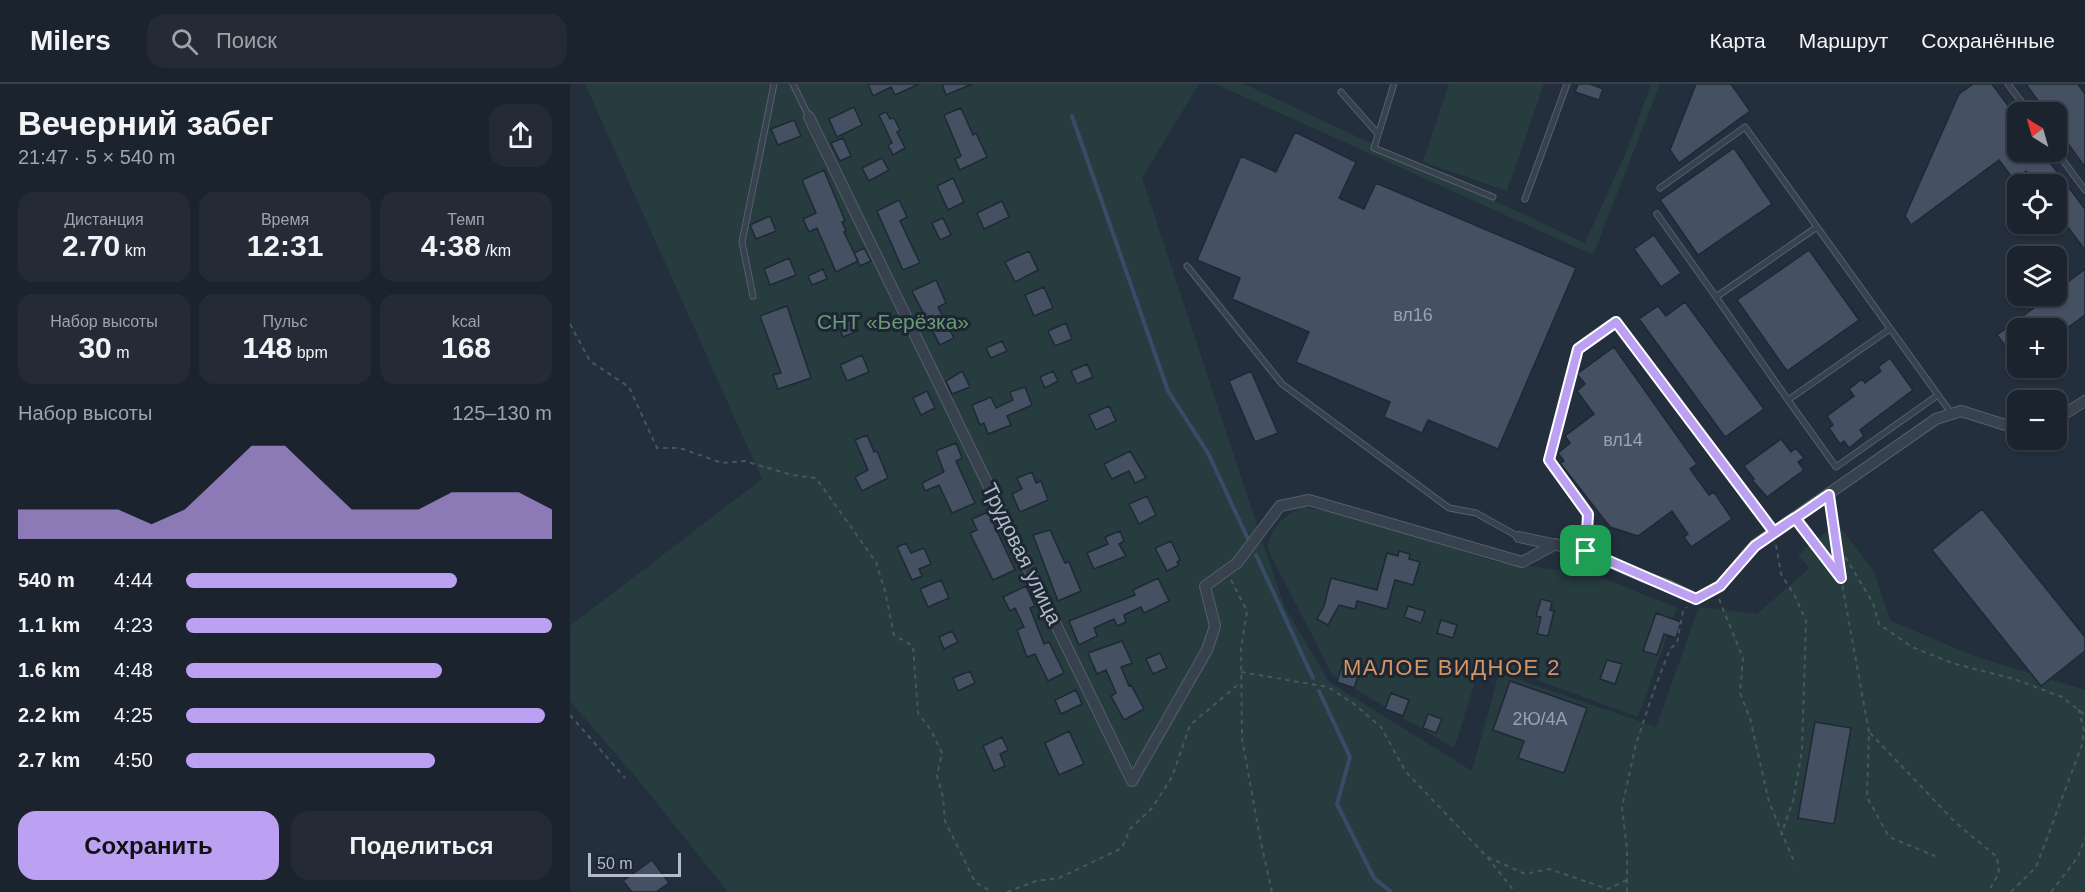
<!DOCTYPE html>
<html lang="ru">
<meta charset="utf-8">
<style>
body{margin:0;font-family:Helvetica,sans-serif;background:#242b36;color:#f1f3f6;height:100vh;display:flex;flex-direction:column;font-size:22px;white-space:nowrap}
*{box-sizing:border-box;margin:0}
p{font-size:20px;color:#a0a4aa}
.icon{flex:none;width:33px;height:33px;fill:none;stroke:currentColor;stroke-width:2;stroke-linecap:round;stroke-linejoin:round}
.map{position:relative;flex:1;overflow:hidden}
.drawer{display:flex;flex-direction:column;background:#1b232e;width:570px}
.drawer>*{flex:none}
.needle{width:39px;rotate:323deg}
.tools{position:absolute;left:1437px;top:18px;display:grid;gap:12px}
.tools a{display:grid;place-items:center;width:60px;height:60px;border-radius:12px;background:#1b232e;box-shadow:0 2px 4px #0004,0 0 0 2px #39404a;font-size:30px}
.scale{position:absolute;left:18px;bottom:15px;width:93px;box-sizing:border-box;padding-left:6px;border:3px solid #b4bcc9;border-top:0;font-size:16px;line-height:21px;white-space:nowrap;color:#b4bcc9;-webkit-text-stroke:4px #1d2633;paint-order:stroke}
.pin{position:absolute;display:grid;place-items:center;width:51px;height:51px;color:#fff;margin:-26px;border-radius:12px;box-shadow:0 3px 9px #0006}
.round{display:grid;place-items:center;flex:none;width:63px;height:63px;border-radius:18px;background:#242b36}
.head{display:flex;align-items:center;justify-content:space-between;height:102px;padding:0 18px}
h1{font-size:33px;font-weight:700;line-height:45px}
.stats{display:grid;grid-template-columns:repeat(3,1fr);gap:9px;height:102px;padding:6px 18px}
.stats div{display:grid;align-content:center;border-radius:15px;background:#242b36;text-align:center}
.stats b{font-size:30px;font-weight:700}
.stats small{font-size:16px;font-weight:400}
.stats p{font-size:16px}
.chart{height:168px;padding:12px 18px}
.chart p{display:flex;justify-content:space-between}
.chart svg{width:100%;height:108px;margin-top:6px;fill:#bca0f2;opacity:.7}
.action{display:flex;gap:12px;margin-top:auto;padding:12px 18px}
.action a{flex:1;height:69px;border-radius:18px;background:#bca0f2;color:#111;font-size:24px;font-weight:700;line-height:69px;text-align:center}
.action a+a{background:#242b36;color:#f1f3f6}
ul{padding:0 18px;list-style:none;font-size:20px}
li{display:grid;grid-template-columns:96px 72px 1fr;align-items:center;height:45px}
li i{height:15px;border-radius:8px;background:#bca0f2}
header{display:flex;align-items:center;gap:36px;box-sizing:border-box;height:84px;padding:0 30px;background:#1b232e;border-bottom:2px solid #39404a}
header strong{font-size:28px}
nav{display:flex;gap:33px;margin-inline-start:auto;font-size:21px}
.search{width:420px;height:54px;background:#242b36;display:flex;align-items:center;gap:15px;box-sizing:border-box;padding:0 21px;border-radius:18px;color:#a0a4aa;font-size:22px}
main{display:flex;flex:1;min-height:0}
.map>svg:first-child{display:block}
.green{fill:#263c3f}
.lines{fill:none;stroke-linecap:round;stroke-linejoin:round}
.stream{stroke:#394c67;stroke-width:4}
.building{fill:#455162;stroke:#1f2835;stroke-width:1.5}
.lane-casing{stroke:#565f6c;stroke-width:7}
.street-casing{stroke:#565f6c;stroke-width:12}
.path{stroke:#44595c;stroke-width:2;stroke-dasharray:4.5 4.5;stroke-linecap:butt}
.lane{stroke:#38414e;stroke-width:5}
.street{stroke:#38414e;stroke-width:10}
.route-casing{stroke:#fff;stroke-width:12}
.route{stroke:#bca0f2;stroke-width:8}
.labels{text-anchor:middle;stroke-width:6;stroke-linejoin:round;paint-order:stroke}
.number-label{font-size:18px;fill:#98a1af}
.park-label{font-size:21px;fill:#6b9a76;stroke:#1d2633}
.street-label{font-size:21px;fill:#b4bcc9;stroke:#1d2633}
.neighbourhood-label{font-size:22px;letter-spacing:1.5px;fill:#d59563;stroke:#1d2633}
</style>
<header>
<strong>Milers</strong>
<div class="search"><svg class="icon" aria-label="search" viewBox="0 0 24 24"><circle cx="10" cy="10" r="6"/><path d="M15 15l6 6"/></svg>Поиск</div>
<nav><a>Карта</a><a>Маршрут</a><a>Сохранённые</a></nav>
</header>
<main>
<section class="drawer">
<div class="head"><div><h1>Вечерний забег</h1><p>21:47 · 5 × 540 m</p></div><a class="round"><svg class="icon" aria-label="share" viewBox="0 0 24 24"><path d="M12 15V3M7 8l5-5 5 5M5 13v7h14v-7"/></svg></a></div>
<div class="stats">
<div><p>Дистанция</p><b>2.70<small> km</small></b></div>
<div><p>Время</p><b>12:31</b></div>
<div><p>Темп</p><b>4:38<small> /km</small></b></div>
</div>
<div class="stats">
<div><p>Набор высоты</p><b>30<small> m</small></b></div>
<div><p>Пульс</p><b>148<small> bpm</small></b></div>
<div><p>kcal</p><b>168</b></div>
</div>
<div class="chart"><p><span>Набор высоты</span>125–130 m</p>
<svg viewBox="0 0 160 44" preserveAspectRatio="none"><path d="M0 44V32L10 32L20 32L30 32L40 38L50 32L60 19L70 6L80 6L90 19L100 32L110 32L120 32L130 25L140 25L150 25L160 32V44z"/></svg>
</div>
<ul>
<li><b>540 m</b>4:44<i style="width:74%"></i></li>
<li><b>1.1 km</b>4:23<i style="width:100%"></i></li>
<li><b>1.6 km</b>4:48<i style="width:70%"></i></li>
<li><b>2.2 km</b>4:25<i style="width:98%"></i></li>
<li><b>2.7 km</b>4:50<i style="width:68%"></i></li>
</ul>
<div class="action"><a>Сохранить</a><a>Поделиться</a></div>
</section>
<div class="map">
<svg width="1515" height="808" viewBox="0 0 1515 808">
<rect width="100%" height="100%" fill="#242f3e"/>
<!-- green -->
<path class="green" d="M15 0H629L572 94 714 522 759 598 902 687 929 589 1086 643 1129 523 1187 530 1240 484 1228 471 1267 439 1303 486 1321 537 1404 572 1515 606V808H158L69 697 0 617V542L192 395Z
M646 0H674L1015 159 1057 66 1081 0H1090L1023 171Z
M879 0H974L937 107 853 78Z
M733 423 784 432 926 478 1022 490 1107 524 1068 633 912 576 884 664 763 592 697 464C704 440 712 433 733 423Z"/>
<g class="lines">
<!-- stream -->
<path class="stream" d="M502 32 598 307 638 369 678 455
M686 471 743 594
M749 607 780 673 767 720 804 794 821 808"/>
</g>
<!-- building -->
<path class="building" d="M298 0H349L325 11 321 3 303 12Z
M372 0H402L376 11Z
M1008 0H1020L1033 5 1029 16 1005 8Z
M1126 0H1161L1180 27 1109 79 1100 66Z
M1403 0H1422L1448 35V68H1472L1515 125V166L1486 127V100H1466L1456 87 1444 96 1429 76 1341 141 1335 132 1389 10Z
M1456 0H1508L1515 10V83L1486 43V28H1476Z
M284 23 292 41 267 53 259 35Z
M391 24 403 51 406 49 417 73 390 86 385 75 391 72 374 31Z
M316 28 320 35 324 34 330 46 327 48 335 64 323 71 318 61 322 59 309 31Z
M224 36 231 52 208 61 201 45Z
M725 48 786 78 769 114 794 125 806 99 1006 184 928 365 858 336 852 349 814 333 820 318 726 278 739 248 662 215 670 194 627 176 671 72 706 88Z
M273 54 281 72 270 77 261 59Z
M1164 64 1202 120 1128 171 1090 116Z
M312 74 319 86 299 97 292 84Z
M254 86 275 137 272 138 276 147 274 148 288 177 266 188 247 144 239 148 233 135 246 129 232 96Z
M383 94 394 118 378 126 367 102Z
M329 116 337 133 330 137 350 179 333 186 307 127Z
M432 117 439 133 414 145 407 129Z
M200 132 206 147 186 155 180 141Z
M373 134 381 151 370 156 362 139Z
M1084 151 1111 189 1091 203 1064 165Z
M294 164 301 177 290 182 284 169Z
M1239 166 1289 236 1217 287 1167 216Z
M459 167 468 186 445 198 435 178Z
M219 174 226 191 200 201 194 185Z
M253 185 257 195 242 201 238 192Z
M1515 185V231L1486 252V244H1448V278L1427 251 1480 212H1486V207Z
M366 196 376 219 368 223 384 254 370 261 342 207Z
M474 203 483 224 464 232 455 211Z
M1115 218 1194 325 1155 353 1069 235 1088 222 1096 232Z
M217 222 241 294 208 305 203 291 211 289 190 232Z
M283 235 288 247 273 253 268 241Z
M496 239 502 255 485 262 478 247Z
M432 257 437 267 421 274 416 264Z
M1044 263 1127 380 1120 385 1139 411 1144 408 1162 435 1121 463 1114 453 1118 450 1102 427 1068 452 1040 443 990 379 994 377 988 369 1000 359 995 352 1024 330 1007 307 1015 300 1007 290Z
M292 271 299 288 277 297 270 281Z
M1320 274 1343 306 1290 346 1294 352 1279 364 1274 357 1270 360 1259 344 1263 341 1257 332 1284 312 1279 305 1292 295 1295 299 1311 287 1308 283Z
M517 280 523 293 507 300 501 287Z
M392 287 400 303 382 310 376 297Z
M483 287 488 297 475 304 470 293Z
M681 287 708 349 685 358 659 297Z
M455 303 462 321 437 332 441 341 418 350 414 339 410 341 402 321 421 313 426 324 443 316 440 308Z
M357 307 365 324 351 331 343 314Z
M539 322 546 337 526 346 519 331Z
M297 351 304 368 307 367 318 394 292 407 285 393 298 386 285 356Z
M1211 355 1221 368 1226 364 1234 374 1228 378 1234 386 1197 413 1182 396 1184 395 1174 382Z
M386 359 392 374 386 377 405 419 382 429 369 401 355 407 352 399 374 388 366 367Z
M560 367 576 394 565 399 559 387 542 395 534 380Z
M462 388 466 399 471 397 478 416 450 428 442 410 452 405 447 394Z
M577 412 586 431 569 440 559 420Z
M1412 425 1515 553V567L1471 602 1362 466Z
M418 428 445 486 423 496 400 449 407 446 402 435Z
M480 446 495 479 499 478 511 507 488 517 463 451Z
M550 447 554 457 549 460 556 472 524 485 517 469 538 460 535 453Z
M601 457 610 476 607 478 609 481 597 487 585 464Z
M336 459 341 469 354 464 361 480 349 485 352 492 342 496 327 463Z
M829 467 840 470 839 475 850 478 843 501 825 496 817 525 787 517 785 525 769 521 758 541 747 535 754 522 761 494 807 506 817 469 828 472Z
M588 494 599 517 574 529 571 523 554 531 556 538 547 542 544 535 524 544 527 552 509 561 499 537 565 511 563 506Z
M371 496 379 514 358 523 350 505Z
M456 502 465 522 460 524 474 560 479 558 494 589 478 597 465 570 457 573 447 546 454 543 445 524 440 527 433 513Z
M971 515 982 518 980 526 984 527 978 552 967 550 971 533 966 532Z
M838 522 855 527 851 539 834 533Z
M1086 529 1111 538 1106 554 1094 550 1087 571 1073 567Z
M871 536 887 541 883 554 867 549Z
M382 547 388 558 374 565 369 553Z
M552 557 562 579 551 583 559 602 561 601 574 625 554 636 541 612 546 609 536 586 527 590 518 569Z
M590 569 597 584 583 590 576 575Z
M1037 576 1052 580 1045 600 1030 595Z
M773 578 791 584 784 604 767 598Z
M400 587 405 599 388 607 383 594Z
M940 597 1017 624 994 689 948 674 954 657 923 646Z
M506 606 512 620 491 630 485 616Z
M821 609 839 616 833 632 815 625Z
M858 630 872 635 866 649 853 644Z
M1245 638 1281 644 1264 740 1228 734Z
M499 647 514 680 489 691 475 659Z
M432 653 438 666 430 670 435 682 424 687 413 662Z
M82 776 99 799 86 808H62L53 797Z"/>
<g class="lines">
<!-- lane casing -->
<g class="lane-casing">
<path id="lane" d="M223 0 239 33
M824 0 804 64 923 113
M1438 0 1459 28
M771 8 808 50
M1486 67 1515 106
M1090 104 1175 43 1381 329
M955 115 997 0
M1087 130 1146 213
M617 182 712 300 879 424 906 429 949 453
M183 212 172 158 204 0
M1320 245 1218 316 1266 383 1368 311
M1218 316 1146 213 1247 143
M1015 467 1018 430 979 376 1008 265 1046 238 1204 448"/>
</g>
<!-- street casing -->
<g class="street-casing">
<path id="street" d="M239 33 562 697 637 566 645 542 635 502 667 479 710 422 739 416 952 478 986 460
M1486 335 1515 317
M949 453 1015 467 1074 493 1100 502 1126 515 1150 502 1185 461 1366 335 1391 327 1448 345"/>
</g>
<!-- path -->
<path class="path" d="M0 240 20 277 59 303 87 364H110L152 379 174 377 222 391 246 394 306 478 315 507 324 551 343 562 348 629 361 646 372 669 367 692 373 713 375 737 405 798 422 808
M1261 422 1266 458 1303 519 1309 540 1342 563 1382 579 1444 595 1492 613 1515 631
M1232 443 1271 494 1299 648 1297 713 1319 753 1365 772
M1206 461 1211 490 1225 512 1236 537 1232 667 1223 717 1211 751
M1266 461 1271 491
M661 496 677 527 671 565 672 655 690 754 702 808
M1149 515 1173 574 1170 609 1180 634 1199 718 1225 780
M671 588 758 603 784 620 811 643 836 688 917 773 945 808
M0 631 55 694
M1300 649 1386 739 1427 773 1429 789 1418 808
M918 773 955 790 979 785 1038 805 1059 795
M437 808 466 797 489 794 552 764 560 745 582 724 602 693 620 641 670 599
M1057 808V765L1052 723 1066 660 1084 606 1100 565 1107 559 1113 527 1117 523
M1441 808 1466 783 1512 661 1514 647 1508 623
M1481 808 1508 773 1515 754"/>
<!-- lane -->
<use href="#lane" class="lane"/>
<!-- street -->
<use href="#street" class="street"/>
</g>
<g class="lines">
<!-- route casing -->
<g class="route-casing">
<path id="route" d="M1016 467 1126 515 1150 502 1185 462 1259 411 1271 494 1225 434 1204 448 1046 238 1008 265 979 376 1018 430 1016 467"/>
</g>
<!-- route -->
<use href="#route" class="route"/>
</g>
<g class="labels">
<!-- number labels -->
<g class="number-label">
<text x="843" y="237">вл16</text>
<text x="1053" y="362">вл14</text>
<text x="970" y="641">2Ю/4А</text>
</g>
<!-- park labels -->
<g class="park-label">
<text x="323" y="245">СНТ «Берёзка»</text>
</g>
<!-- street labels -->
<g class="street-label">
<text transform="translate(452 470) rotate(64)" y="7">Трудовая улица</text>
</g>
<!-- neighbourhood labels -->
<g class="neighbourhood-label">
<text x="882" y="591">МАЛОЕ ВИДНОЕ 2</text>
</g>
</g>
</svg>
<div class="tools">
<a><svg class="needle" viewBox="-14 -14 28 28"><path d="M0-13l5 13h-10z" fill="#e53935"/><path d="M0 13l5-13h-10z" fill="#a0a4aa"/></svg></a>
<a><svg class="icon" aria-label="locate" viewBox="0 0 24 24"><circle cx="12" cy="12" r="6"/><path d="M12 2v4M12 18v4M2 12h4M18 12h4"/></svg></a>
<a><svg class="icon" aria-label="layers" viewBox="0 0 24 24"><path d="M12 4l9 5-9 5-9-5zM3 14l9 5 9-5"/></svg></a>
<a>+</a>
<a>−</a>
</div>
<div class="scale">50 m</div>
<div class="pin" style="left:1016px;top:467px;background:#1e9e55"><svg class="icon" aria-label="arrive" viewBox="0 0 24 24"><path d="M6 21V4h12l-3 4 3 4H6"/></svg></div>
</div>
</main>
